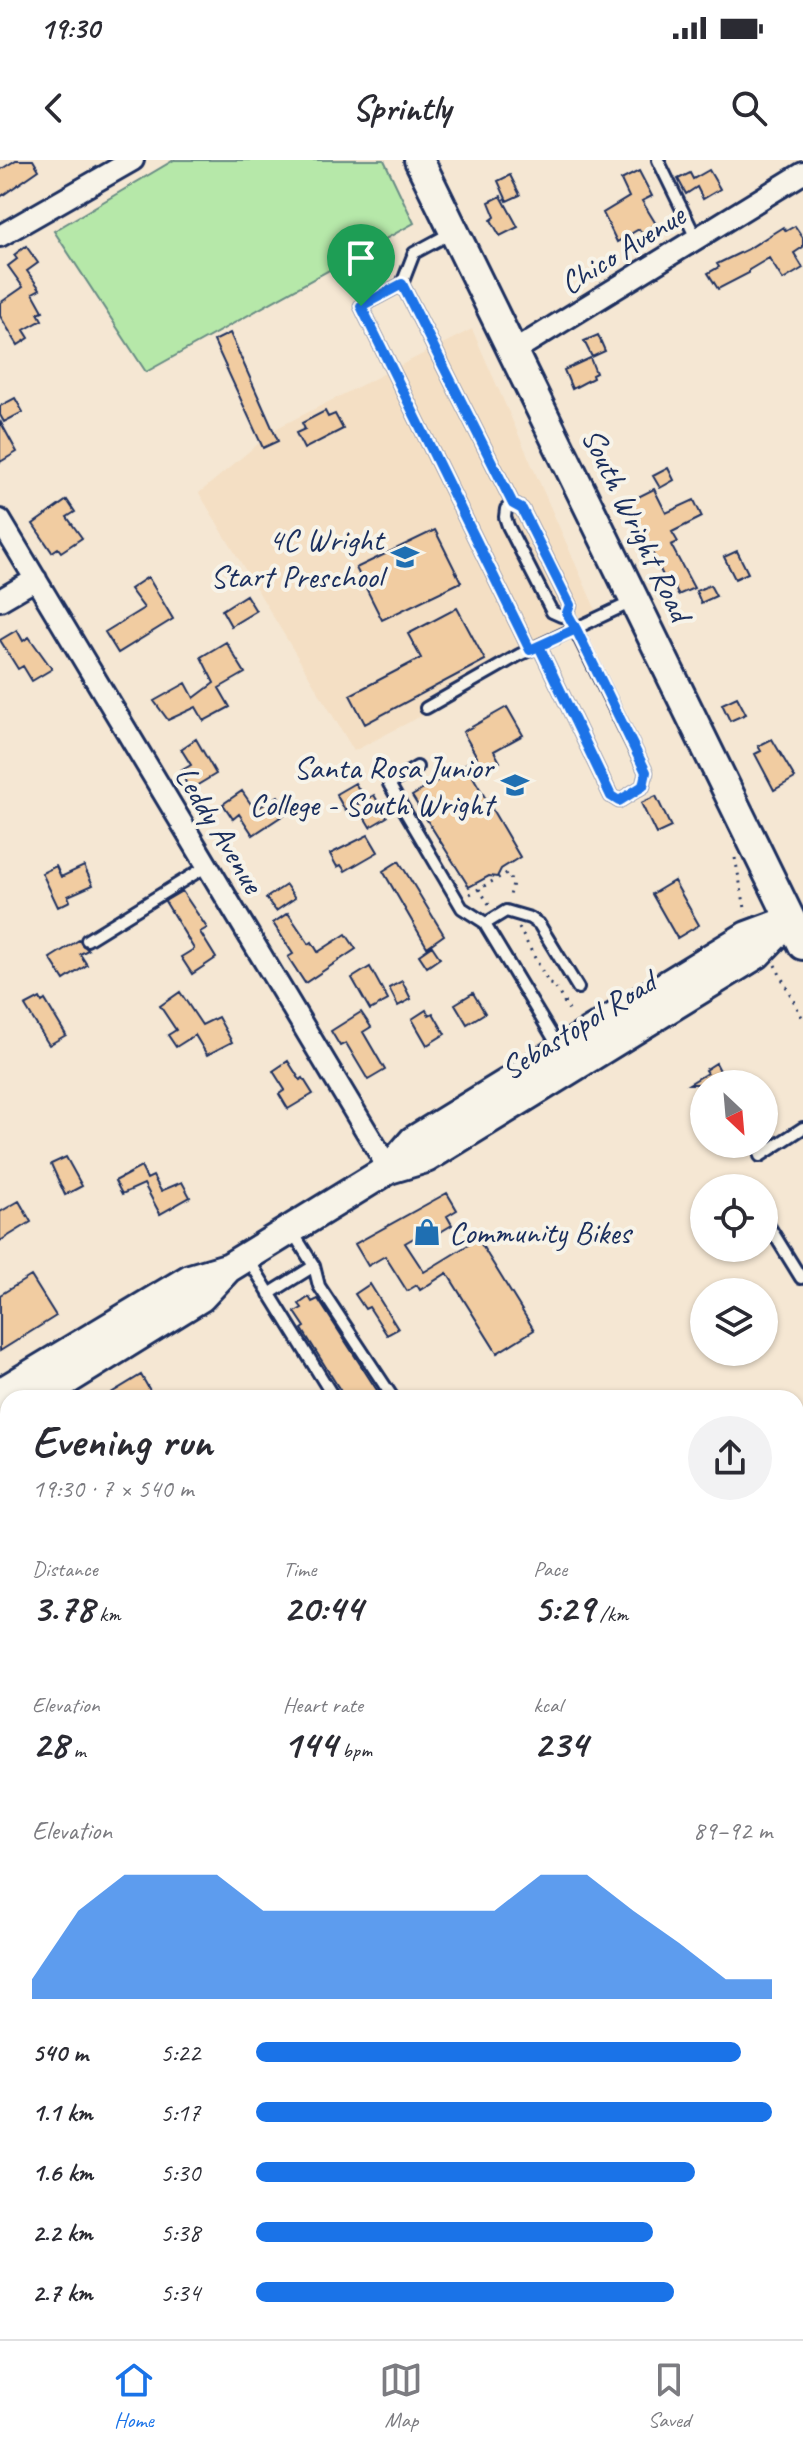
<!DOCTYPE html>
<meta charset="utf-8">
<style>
body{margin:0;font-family:Caveat,sans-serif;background:#f2f2f3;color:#2b2b33;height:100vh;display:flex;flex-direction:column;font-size:30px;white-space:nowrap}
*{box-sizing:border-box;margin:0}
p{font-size:26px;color:#7c7c81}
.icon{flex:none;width:44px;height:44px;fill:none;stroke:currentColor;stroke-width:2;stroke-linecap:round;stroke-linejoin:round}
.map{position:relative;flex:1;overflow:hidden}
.sheet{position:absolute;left:0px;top:1230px;width:804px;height:950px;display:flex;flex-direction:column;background:#fff;border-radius:24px 24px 0 0;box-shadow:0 2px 6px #0004}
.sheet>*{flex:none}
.needle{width:52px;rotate:154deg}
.buttons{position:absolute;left:690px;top:910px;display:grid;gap:16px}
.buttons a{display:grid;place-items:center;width:88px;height:88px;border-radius:50%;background:#fff;box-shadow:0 2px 6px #0004;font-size:40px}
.pin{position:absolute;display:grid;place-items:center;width:68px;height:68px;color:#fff;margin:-82px -34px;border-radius:50% 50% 50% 0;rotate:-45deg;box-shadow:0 0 8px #0007}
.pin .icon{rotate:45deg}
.round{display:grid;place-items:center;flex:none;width:84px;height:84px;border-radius:42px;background:#f2f2f3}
.headline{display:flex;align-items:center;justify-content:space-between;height:136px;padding:0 32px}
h1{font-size:44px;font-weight:800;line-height:60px}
.figures{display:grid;grid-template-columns:repeat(3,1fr);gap:12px;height:136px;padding:8px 32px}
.figures div{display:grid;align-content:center}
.figures b{font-size:40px;font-weight:800}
.figures small{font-size:22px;font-weight:400}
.figures p{font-size:22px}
.chart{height:224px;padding:16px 32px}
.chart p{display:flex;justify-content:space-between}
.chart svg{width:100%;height:144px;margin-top:8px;fill:#1a73e8;opacity:.7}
ul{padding:0 32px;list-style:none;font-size:26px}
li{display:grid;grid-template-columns:128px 96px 1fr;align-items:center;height:60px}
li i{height:20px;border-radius:10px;background:#1a73e8}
.status{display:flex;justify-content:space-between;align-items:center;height:56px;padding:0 40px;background:#fff;direction:ltr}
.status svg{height:22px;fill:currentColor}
header{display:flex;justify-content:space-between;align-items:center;height:104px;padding:0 32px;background:#fff;font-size:36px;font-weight:800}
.menu{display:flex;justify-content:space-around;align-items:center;height:112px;border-top:2px solid #e1e1e2;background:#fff;font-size:22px;color:#7c7c81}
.menu a{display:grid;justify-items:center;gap:4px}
.menu .active{color:#1a73e8}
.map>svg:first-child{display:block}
.built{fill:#f4dfc4}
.green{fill:#b6e8a9;stroke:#688c84;stroke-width:2}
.building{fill:#f1cca1;stroke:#1b2f5e;stroke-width:2}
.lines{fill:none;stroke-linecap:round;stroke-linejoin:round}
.service-casing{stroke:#1b2f5e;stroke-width:16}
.minor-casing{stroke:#1b2f5e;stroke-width:26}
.secondary-casing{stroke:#1b2f5e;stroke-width:34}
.motorway-casing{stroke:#1b2f5e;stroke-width:40}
.path{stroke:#1b2f5e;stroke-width:3;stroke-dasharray:2 6;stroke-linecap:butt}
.service{stroke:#f7f3e8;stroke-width:10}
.minor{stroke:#f7f3e8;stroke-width:20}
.secondary{stroke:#f7f3e8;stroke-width:28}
.motorway{stroke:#fddf80;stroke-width:34}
.route-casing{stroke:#fff;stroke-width:16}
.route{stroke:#1a73e8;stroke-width:10}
.labels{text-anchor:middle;stroke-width:8;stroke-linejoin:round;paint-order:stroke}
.street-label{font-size:32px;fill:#1b2f5e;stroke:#f7f3e8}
.poi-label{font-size:32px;fill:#1b2f5e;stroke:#f7f3e8;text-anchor:end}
</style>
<div class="status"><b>19:30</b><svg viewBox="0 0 49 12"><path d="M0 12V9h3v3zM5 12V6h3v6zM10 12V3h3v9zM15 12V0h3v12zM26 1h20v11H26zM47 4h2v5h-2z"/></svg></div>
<header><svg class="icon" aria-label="back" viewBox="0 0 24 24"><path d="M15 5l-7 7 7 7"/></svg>Sprintly<svg class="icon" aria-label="search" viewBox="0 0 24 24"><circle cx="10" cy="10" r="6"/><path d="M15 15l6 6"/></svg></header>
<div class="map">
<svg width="803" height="2179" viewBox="0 0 803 2179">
<rect width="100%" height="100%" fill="#f5e7d3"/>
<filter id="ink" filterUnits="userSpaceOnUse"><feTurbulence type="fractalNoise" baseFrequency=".0125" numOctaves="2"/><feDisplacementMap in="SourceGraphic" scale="16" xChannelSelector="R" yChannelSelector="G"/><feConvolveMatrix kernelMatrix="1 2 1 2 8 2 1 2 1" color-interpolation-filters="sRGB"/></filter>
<g filter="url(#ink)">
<!-- built -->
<path class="built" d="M472 169 601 462 354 591 199 333 277 268Z
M336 2172H737L741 2179H325Z"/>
<!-- green -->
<path class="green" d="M174 0H384L414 63 146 212 54 71Z"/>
<!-- building -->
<path class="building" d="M16 0H33L39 10 0 37V10Z
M709 10 720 29 703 39 697 27 686 34 678 19 690 13 693 19Z
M639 11 652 36 642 41 656 64 642 73 639 69 617 82 603 53 629 37 621 20Z
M510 15 520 35 507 41 498 21Z
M501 36 518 67 500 76 491 60 495 57 489 42Z
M795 66 803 78V87L794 93 803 108 783 120 769 98 749 110V113L718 129 708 113 719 107 717 104 748 89 783 67 786 71Z
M26 86 38 103 27 111 40 129 33 133 43 151 38 153 42 160 24 170 29 178 18 185 0 156V143L23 127 8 106 17 99 14 95Z
M230 173 278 281 263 288 214 181Z
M598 175 605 191 592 197 584 181Z
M590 198 596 213 592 215 593 218 572 229 564 210Z
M15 238 23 252 4 262 0 255V246Z
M325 251 328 257 335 254 343 269 304 289 296 273 305 269 302 263Z
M0 261 17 292 0 302Z
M668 308 674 320 660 328 653 316Z
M654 329 666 353 694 340 702 357 672 372 678 382 671 385 694 428 678 435 675 428 670 430 666 422 628 342Z
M67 340 75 352 67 357 82 378 61 392 58 388 52 392 33 364Z
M435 370 461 422 382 460 356 408Z
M737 391 748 413 735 419 724 397Z
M148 417 173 459 118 493 105 472 144 448 130 429Z
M710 425 716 436 701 443 696 431Z
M246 435 256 451 231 466 222 450Z
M457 448 485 500 365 564 350 535 421 498 408 474Z
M17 470 23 481 29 477 52 509 32 521 23 506 18 509 0 480Z
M226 482 245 513 219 528 230 547 204 561 196 547 168 560 154 541 186 523 194 538 214 523 201 497Z
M737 537 746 554 730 561 722 544Z
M507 547 523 575 494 591 500 602 473 617 520 697 501 709 497 717 489 716 469 727 412 636 477 597 463 572Z
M196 579 216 614 189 630 181 611 191 605 181 589Z
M772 579 795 618 774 630 755 594 761 591 758 586Z
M355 623 364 638 345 650 336 634Z
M242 631 255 650 278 636 288 652 253 675 239 654 233 659 223 644Z
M374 635 387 657 370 667 357 645Z
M656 636 671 667 656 674 641 643Z
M368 675 378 692 345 711 341 705 337 707 330 694Z
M399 701 444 775 427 787 383 711Z
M56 706 61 717 84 706 93 725 68 736 70 741 58 747 42 713Z
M674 721 699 765 677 778 652 734Z
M286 725 295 738 276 751 266 738Z
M182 731 207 768 200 772 216 798 192 814 181 797 194 789 165 741Z
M288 753 309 784 312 782 318 792 346 774 356 789 305 823 288 797 293 794 273 763Z
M79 780 88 790 80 794 87 805 64 820 50 798Z
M432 786 440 798 427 807 419 795Z
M370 807 388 840 370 850 352 818Z
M402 821 411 839 398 846 389 828Z
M180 832 202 865 218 857 232 882 207 895 195 875 176 887 168 875 176 870 160 846Z
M473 833 485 853 467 864 455 844Z
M40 838 42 842 45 840 66 875 49 885 25 846Z
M426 850 429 855 433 853 445 874 427 885 412 859Z
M361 852 371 867 363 872 385 910 368 920 346 883 340 886 331 871Z
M288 901 300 920 303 918 313 934 288 949 279 934 285 930 273 911Z
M716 903 727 924H689L707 913 705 910Z
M66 997 82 1026 65 1035 51 1004Z
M141 1007 147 1019 153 1016 161 1031 182 1022 190 1037 160 1054 144 1024 122 1034 115 1021Z
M447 1033 457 1050 447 1056 452 1065 432 1077 428 1070 405 1083 424 1112 478 1079 534 1170 497 1193 447 1113 420 1130 417 1125 407 1131 385 1096 368 1106 355 1084Z
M19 1041 31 1062 0 1081V1052Z
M31 1116 56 1156 0 1191V1135Z
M370 1124 398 1169 387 1175 369 1147 365 1149 355 1134Z
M309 1137 312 1142 318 1139 382 1238H345L302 1169 305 1167 295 1152 302 1148 299 1144Z
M141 1215 152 1234 145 1238H103Z"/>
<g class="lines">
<!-- service casing -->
<g class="service-casing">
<path id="service" d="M658 0 696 78
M453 72 414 93 402 124 513 344 522 349 570 445 567 453 561 456 552 452 508 366 505 357 506 349 513 344
M402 124 361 146 530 490
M539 486 611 636 619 641 643 626 646 612 567 453
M426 548 519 495 634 441
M417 607 389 624 462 748 487 764
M87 780 207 706
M560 889 486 766 488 762 506 751 530 758 539 764 578 828
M760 996 803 968
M764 1058 801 1118 803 1116
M292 1071 314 1106 319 1126 393 1238
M247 1097 334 1238
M269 1134 314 1106
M0 1861 8 1856
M402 2172 406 2179
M625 2172 630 2179
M680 2172 685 2179
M715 2172 720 2179"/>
</g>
<!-- minor casing -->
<g class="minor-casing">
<path id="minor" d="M0 76 133 0
M514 191 803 13
M0 360 389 1009
M0 440 36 419
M0 1390 8 1386
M0 1562 8 1557
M0 1624 8 1637
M0 1744 8 1739
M796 1874 803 1871
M0 1976 8 1971
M796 2010 803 2005
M796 2050 803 2061
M286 2179 298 2172"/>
</g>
<!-- secondary casing -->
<g class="secondary-casing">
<path id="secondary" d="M419 0 803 785
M389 1009 413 981 747 776 782 763
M0 1233 190 1119 227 1108
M38 1238 201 1137 228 1108 389 1009 426 998 757 794 790 760
M0 1262 8 1257"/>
</g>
<!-- motorway casing -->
<g class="motorway-casing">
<path id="motorway" d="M796 1734 803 1729
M796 1798 803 1793
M81 2179 93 2172
M179 2179 190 2172"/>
</g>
<!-- path -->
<path class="path" d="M735 698 746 753
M479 729 489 744
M470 734 507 713 513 723 509 740
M519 768 549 824 554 825 570 852
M775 805 803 859
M796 1482 803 1473
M0 2138 8 2133"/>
<!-- service -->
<use href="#service" class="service"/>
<!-- minor -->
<use href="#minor" class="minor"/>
<!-- secondary -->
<use href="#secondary" class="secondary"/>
<!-- motorway -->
<use href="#motorway" class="motorway"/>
</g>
</g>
<g class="lines" filter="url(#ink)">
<!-- route casing -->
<g class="route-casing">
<path id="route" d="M361 146 530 490 576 469 646 612 643 626 619 641 611 636 539 486 576 469 567 453 570 445 522 349 513 344 402 124 361 146"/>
</g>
<!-- route -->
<use href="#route" class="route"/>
</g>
<!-- icons -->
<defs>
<g id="school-bare" transform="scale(2.16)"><path d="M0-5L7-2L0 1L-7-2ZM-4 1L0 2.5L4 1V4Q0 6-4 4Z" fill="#1f6fb2" stroke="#f7f3e8" stroke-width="2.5" paint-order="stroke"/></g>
<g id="shop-bare" transform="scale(2.16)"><path d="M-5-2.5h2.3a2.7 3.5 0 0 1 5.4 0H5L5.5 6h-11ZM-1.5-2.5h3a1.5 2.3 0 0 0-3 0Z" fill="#1f6fb2" stroke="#f7f3e8" stroke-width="2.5" paint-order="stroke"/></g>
</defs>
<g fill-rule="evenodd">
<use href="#school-bare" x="405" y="397"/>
<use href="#school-bare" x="515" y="625"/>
<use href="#shop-bare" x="427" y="1072"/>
</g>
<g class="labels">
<!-- street labels -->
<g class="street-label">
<text transform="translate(622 89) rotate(-32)" y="11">Chico Avenue</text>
<text transform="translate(637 364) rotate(64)" y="11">South Wright Road</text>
<text transform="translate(220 669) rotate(59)" y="11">Leddy Avenue</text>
<text transform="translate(578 865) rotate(-32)" y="11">Sebastopol Road</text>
</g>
<!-- poi labels -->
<g class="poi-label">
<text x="383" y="390">4C Wright<tspan x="383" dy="37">Start Preschool</tspan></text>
<text x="493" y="618">Santa Rosa Junior<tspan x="493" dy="37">College - South Wright</tspan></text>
<text x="449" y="1083" text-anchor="start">Community Bikes</text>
</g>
</g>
</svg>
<div class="buttons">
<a><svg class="needle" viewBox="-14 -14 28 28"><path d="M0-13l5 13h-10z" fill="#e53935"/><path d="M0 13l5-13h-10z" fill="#7c7c81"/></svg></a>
<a><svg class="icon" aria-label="locate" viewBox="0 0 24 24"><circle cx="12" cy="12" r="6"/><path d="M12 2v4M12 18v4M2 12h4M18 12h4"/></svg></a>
<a><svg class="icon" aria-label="layers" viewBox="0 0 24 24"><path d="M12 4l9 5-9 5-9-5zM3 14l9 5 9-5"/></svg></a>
</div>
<div class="pin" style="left:361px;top:146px;background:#1e9e55"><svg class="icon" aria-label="arrive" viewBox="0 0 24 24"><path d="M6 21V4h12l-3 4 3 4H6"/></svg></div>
<section class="sheet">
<div class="headline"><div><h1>Evening run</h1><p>19:30 · 7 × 540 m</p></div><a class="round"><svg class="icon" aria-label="share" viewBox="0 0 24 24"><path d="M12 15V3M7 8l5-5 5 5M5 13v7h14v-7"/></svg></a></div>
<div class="figures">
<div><p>Distance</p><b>3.78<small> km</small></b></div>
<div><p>Time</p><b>20:44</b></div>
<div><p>Pace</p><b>5:29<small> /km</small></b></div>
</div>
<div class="figures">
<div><p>Elevation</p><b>28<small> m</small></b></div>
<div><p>Heart rate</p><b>144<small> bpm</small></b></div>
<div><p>kcal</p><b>234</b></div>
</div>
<div class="chart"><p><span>Elevation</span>89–92 m</p>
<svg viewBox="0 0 160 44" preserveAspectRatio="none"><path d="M0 44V38L10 17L20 6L30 6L40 6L50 17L60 17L70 17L80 17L90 17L100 17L110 6L120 6L130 17L140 27L150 38L160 38V44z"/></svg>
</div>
<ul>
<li><b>540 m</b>5:22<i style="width:94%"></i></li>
<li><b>1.1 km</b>5:17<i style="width:100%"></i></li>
<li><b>1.6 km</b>5:30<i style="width:85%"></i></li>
<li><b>2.2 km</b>5:38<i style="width:77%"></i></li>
<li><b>2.7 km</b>5:34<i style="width:81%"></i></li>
</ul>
</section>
</div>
<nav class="menu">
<a class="active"><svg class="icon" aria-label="home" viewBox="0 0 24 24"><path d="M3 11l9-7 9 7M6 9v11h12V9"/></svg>Home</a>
<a><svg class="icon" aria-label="map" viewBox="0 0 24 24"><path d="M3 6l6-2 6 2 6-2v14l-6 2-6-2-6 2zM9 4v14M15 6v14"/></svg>Map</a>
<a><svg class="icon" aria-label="saved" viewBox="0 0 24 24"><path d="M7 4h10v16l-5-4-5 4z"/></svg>Saved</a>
</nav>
